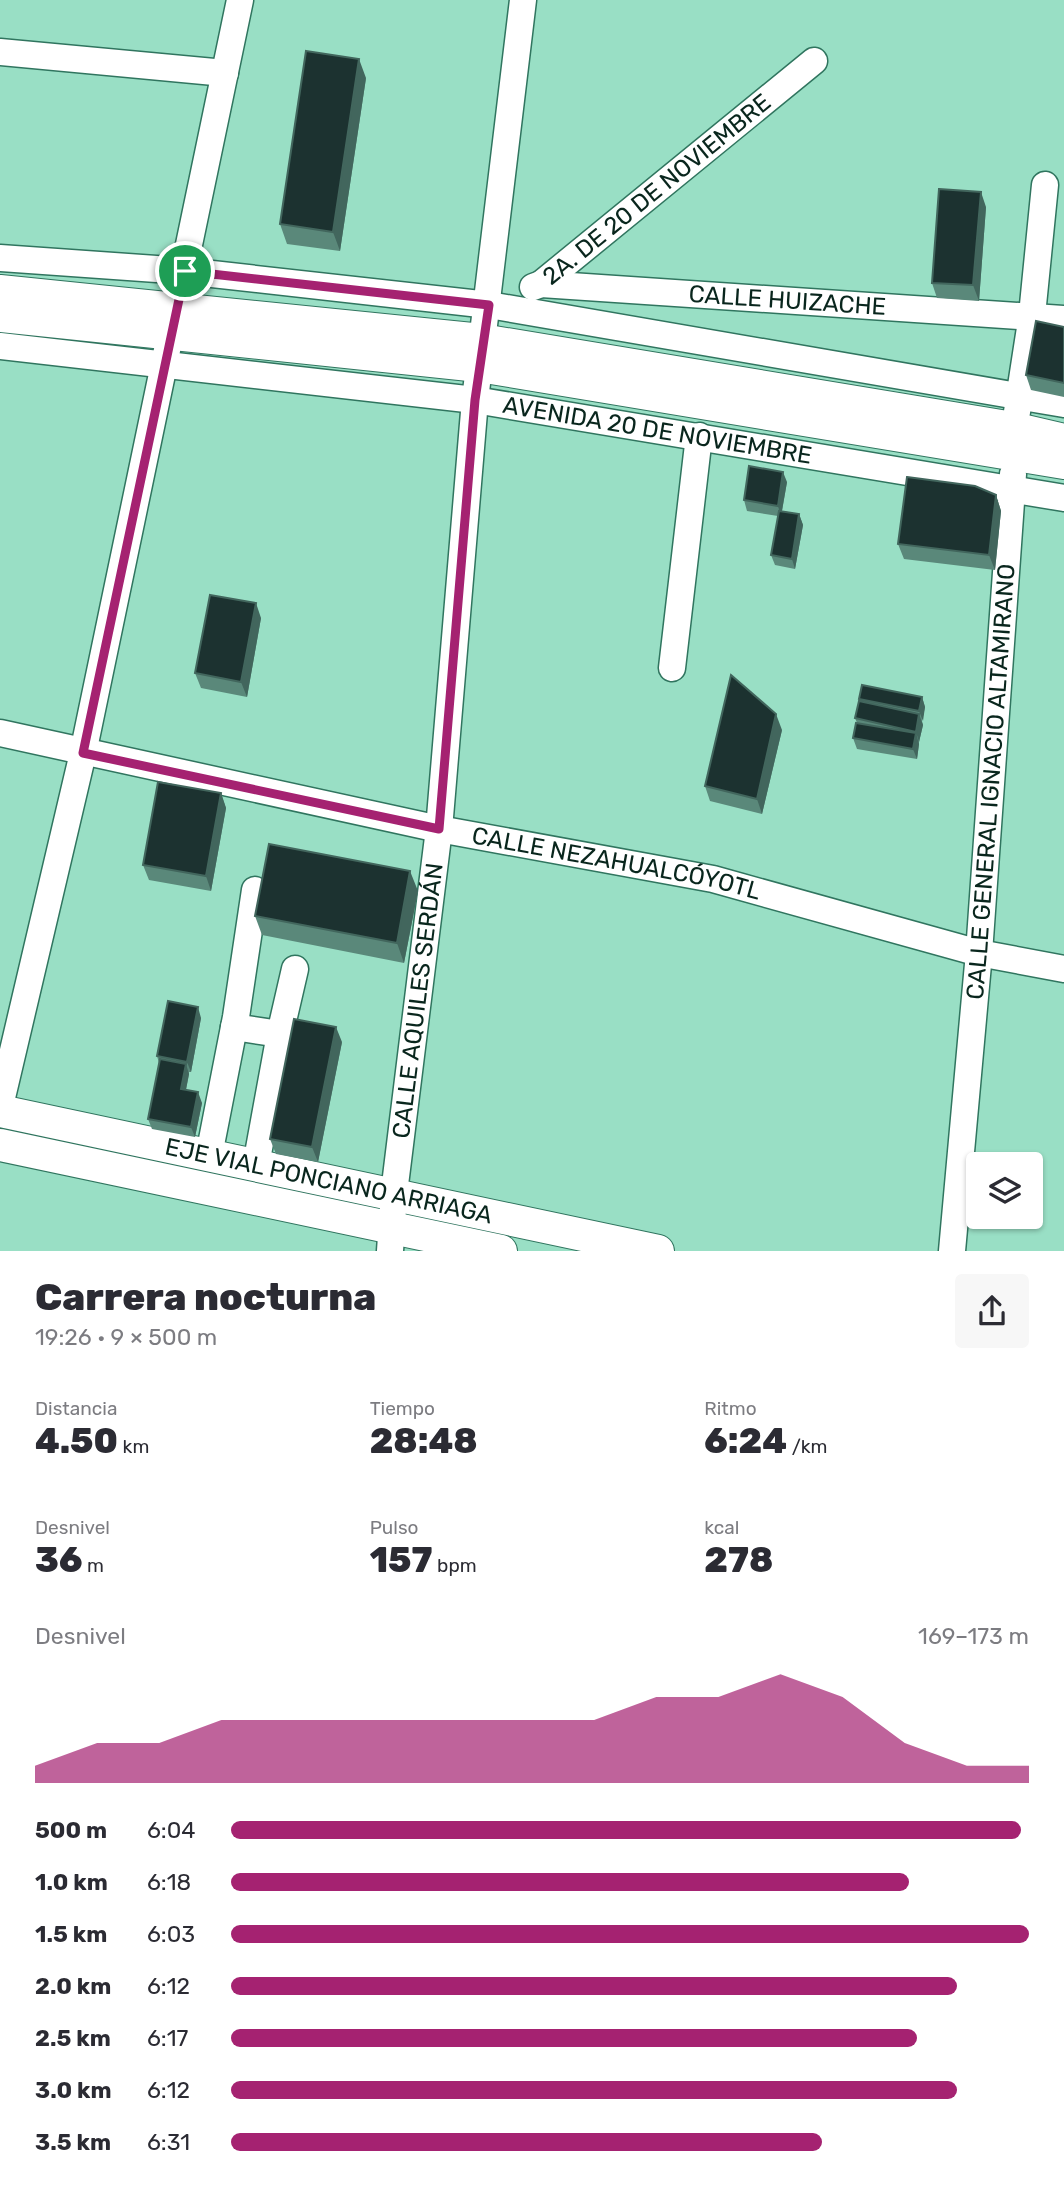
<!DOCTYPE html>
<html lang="es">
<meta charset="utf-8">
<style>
body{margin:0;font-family:Rubik,sans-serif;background:#f7f7f7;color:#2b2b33;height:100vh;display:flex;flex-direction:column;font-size:26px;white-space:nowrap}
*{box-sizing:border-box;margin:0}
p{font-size:23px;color:#7c7c81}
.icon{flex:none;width:38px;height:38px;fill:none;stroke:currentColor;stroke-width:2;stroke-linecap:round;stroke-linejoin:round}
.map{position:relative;height:1251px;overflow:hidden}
.details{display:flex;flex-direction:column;background:#fff;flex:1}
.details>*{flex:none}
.buttons{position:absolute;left:966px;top:1152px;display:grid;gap:14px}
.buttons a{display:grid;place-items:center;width:77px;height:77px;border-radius:7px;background:#fff;box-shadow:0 2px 5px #0004;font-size:35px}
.pin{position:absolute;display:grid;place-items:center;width:60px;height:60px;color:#fff;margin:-30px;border:4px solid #fff;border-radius:50%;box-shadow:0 2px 7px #0007}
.round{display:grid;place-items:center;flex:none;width:74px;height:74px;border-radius:7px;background:#f7f7f7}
.headline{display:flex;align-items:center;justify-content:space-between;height:119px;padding:0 35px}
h1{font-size:38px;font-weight:800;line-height:52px}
.figures{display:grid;grid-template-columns:repeat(3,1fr);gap:10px;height:119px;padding:7px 35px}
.figures div{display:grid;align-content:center}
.figures b{font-size:35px;font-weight:800}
.figures small{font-size:19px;font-weight:400}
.figures p{font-size:19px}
.chart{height:196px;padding:14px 35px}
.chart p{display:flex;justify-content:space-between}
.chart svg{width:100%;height:126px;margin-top:7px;fill:#a52271;opacity:.7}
ul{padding:0 35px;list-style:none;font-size:23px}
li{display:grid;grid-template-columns:112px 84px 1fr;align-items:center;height:52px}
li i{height:18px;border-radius:9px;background:#a52271}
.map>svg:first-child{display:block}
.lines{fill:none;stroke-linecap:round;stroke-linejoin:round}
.minor-casing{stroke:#30755f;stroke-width:29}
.major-casing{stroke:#30755f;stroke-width:34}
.minor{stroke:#fff;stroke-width:26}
.major{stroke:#fff;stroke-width:32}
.wall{fill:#5a887a}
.shaded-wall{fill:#42665d}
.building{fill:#1c3230;stroke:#42665d;stroke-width:2}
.route-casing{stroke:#fff;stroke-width:14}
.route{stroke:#a52271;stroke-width:9}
.labels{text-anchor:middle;stroke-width:7;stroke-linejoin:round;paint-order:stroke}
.street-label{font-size:24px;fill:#09261d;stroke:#d6f8ea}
</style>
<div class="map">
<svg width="1064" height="1251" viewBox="0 0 1064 1251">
<rect width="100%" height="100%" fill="#99dfc5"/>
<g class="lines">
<!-- minor casing -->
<g class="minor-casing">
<g id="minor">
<path d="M0 52 225 73"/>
<path d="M0 258 185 271 489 305 1064 404"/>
<path id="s1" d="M541 284 1064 319"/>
<path id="s2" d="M533 287 541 284 814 61"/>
<path id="s3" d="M0 346 475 400 1064 498"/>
<path d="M1017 412 1032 315 1045 185"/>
<path d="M672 668 699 436"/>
<path id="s4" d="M0 733 439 829 713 879 979 953 1064 969"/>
<path d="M234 1027 280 1034"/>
<path d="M0 1106 83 753 240 0"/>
<path d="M209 1155 236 1017 255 890"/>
<path d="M256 1165 280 1034 295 969"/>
<path id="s5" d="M390 1251 394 1193 439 829 475 400 523 0"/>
<path id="s6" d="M952 1251 979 953 1013 474"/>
</g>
</g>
<!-- major casing -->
<g class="major-casing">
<g id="major">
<path d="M0 291 482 340 1013 428 1064 440"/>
<path d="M0 316 479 366 1064 463"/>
<path id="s7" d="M0 1111 658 1251"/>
<path d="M0 1145 501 1251"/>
</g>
</g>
<!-- minor -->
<use href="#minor" class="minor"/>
<!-- major -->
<use href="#major" class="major"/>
</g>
<!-- wall -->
<path class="wall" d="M366 78 340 251 287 244 280 224Z
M986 207 979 301 937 298 932 283Z
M1064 327V397L1031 390 1026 375Z
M787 482 782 511 799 514 803 525 795 569 775 565 771 555 778 516 747 511 744 500Z
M996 495 1001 511 995 570 904 559 898 544Z
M261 618 247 697 201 688 195 673Z
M922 697 925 707 922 721 923 725 919 742V744L917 759 857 749 853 738 857 723 855 718 860 701 859 699Z
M782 730 762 814 710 801 705 786Z
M221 793 226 808 211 891 149 880 143 865Z
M418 891 404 963 262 935 255 916Z
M201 1018 191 1072H189V1074L186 1090 202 1103 195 1137 152 1129 148 1119 159 1063 157 1056Z
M342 1042 318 1162 276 1154 270 1139Z"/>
<!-- shaded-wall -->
<path class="shaded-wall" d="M359 59 366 78 340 251 333 232Z
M981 192 986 207 979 301 973 285Z
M783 472 787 482 781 516 778 506Z
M996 495 1001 511 995 570 989 555Z
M799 514 803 525 795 569 792 559Z
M256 603 261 618 247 697 241 682Z
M922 697 925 707 923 721 919 711Z
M776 714 782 730 762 814 757 799Z
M919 714 923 725 919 742 916 732Z
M916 733 919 744 917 759 913 749Z
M221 793 226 808 211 891 206 876Z
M410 871 418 891 404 963 397 943Z
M198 1007 201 1018 191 1072 187 1062Z
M336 1027 342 1042 318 1162 312 1147Z
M186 1064 189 1074 184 1099 181 1089Z
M198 1092 202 1103 195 1137 191 1127Z"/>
<!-- building -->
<path class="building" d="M306 51 359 59 333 232 280 224Z
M939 189 981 192 973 285 932 283Z
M1036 321 1064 327V383L1026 375Z
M749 466 783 472 778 506 744 500Z
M907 477 975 486 996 495 989 555 898 544Z
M779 511 799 514 792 559 771 555Z
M210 595 256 603 241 682 195 673Z
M731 675 776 714 757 799 705 786Z
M862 685 922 697 919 711 859 699Z
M859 701 919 714 916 732 855 718Z
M856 723 916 733 913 749 853 738Z
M158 782 221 793 206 876 143 865Z
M269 844 410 871 397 943 255 916Z
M168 1001 198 1007 187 1062 157 1056Z
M294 1019 336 1027 312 1147 270 1139Z
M160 1059 186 1064 181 1089 198 1092 191 1127 148 1119Z"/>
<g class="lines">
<!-- route casing -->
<g class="route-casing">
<path id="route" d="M185 271 489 305 475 400 439 829 83 753Z"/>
</g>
<!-- route -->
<use href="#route" class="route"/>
</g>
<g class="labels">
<!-- street labels -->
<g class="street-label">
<text dy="8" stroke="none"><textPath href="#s2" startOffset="158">2A. DE 20 DE NOVIEMBRE</textPath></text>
<text dy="8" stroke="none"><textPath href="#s1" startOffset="247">CALLE HUIZACHE</textPath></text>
<text dy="8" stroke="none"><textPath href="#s3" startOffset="663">AVENIDA 20 DE NOVIEMBRE</textPath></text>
<text dy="8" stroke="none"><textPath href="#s6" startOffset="471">CALLE GENERAL IGNACIO ALTAMIRANO</textPath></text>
<text dy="8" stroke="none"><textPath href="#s4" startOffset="630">CALLE NEZAHUALCÓYOTL</textPath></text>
<text dy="8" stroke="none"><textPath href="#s5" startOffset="252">CALLE AQUILES SERDÁN</textPath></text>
<text dy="8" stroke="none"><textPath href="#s7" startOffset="336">EJE VIAL PONCIANO ARRIAGA</textPath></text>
</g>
</g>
</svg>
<div class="buttons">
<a><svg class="icon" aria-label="layers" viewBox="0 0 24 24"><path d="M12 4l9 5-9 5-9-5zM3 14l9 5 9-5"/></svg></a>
</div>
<div class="pin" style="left:185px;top:271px;background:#1e9e55"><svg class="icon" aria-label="arrive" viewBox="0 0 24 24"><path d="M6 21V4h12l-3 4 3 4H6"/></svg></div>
</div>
<section class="details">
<div class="headline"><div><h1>Carrera nocturna</h1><p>19:26 · 9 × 500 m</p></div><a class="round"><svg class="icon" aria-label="share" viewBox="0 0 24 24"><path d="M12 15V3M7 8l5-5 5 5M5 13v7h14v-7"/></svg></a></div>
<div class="figures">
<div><p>Distancia</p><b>4.50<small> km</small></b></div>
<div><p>Tiempo</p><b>28:48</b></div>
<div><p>Ritmo</p><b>6:24<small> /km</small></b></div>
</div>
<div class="figures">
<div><p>Desnivel</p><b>36<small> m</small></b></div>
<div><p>Pulso</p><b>157<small> bpm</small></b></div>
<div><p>kcal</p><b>278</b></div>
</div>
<div class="chart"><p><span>Desnivel</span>169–173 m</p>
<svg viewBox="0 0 160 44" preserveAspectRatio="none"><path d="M0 44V38L10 30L20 30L30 22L40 22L50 22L60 22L70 22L80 22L90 22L100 14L110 14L120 6L130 14L140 30L150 38L160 38V44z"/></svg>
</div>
<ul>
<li><b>500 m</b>6:04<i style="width:99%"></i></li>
<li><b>1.0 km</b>6:18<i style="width:85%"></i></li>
<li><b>1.5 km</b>6:03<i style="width:100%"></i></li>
<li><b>2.0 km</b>6:12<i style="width:91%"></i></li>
<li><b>2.5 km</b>6:17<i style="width:86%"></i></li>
<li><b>3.0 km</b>6:12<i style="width:91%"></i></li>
<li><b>3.5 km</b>6:31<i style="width:74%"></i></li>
</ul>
</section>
